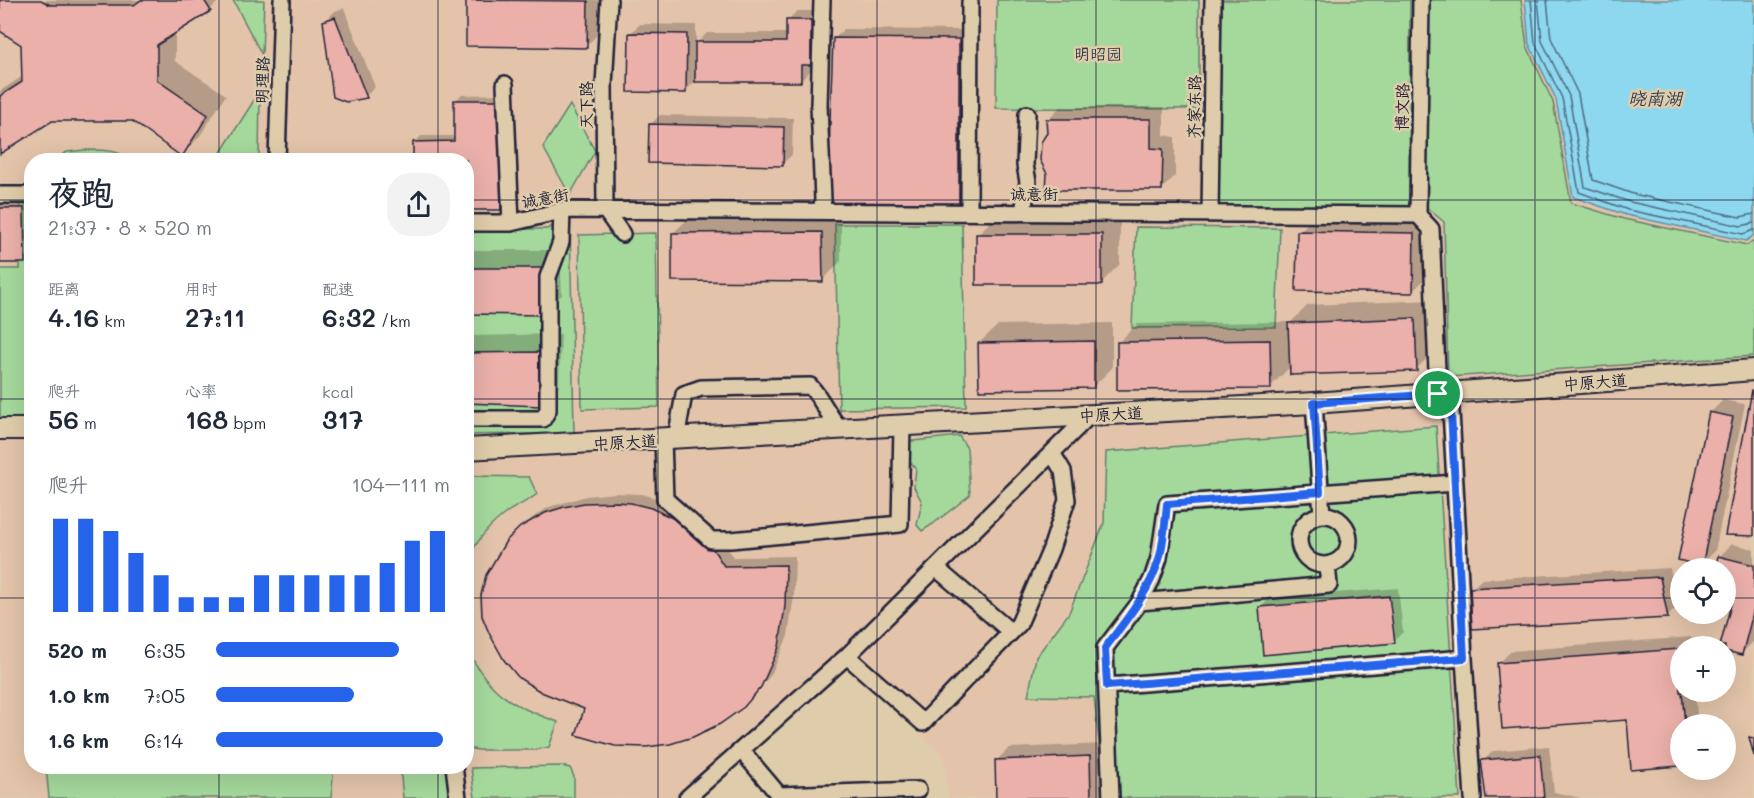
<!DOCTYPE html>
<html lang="zh">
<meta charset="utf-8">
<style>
body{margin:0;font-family:Mali,"LXGW WenKai TC",sans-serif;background:#f2f2f3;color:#1f2937;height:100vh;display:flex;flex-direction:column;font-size:22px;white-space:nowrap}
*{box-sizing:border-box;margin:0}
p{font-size:20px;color:#747a83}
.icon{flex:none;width:33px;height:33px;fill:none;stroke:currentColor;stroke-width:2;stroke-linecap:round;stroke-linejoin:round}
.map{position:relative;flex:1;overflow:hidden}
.side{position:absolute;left:24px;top:153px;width:450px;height:621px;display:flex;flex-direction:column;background:#fff;border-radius:24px;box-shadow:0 6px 24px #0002}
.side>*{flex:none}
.buttons{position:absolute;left:1670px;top:558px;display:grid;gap:12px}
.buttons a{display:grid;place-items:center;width:66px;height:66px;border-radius:50%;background:#fff;box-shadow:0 6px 24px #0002;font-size:30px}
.pin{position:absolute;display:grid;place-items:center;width:51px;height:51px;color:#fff;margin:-26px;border:3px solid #fff;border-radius:50%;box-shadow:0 2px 6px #0007}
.round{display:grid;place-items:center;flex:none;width:63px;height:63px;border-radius:24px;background:#f2f2f3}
.headline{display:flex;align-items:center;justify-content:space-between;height:102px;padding:0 24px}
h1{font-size:33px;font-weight:600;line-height:45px}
.stats{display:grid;grid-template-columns:repeat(3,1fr);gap:9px;height:102px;padding:6px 24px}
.stats div{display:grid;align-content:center}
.stats b{font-size:26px;font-weight:600}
.stats small{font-size:16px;font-weight:400}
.stats p{font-size:16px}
.chart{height:168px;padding:12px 24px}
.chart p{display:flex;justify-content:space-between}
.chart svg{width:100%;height:108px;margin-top:6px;stroke:#2563eb;stroke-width:6}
ul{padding:0 24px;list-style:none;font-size:20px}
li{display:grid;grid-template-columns:96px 72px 1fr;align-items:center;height:45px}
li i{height:15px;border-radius:8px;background:#2563eb}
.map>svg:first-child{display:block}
.built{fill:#e3c4aa;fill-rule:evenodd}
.green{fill:#a5d99c;stroke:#647e6c;stroke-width:1.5}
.water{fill:#8dd8ee;stroke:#628fa6;stroke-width:1.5}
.shadow{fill:#0003}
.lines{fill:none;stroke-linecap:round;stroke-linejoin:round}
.shore{stroke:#4d6b83;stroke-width:1.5}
.building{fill:#ebb0aa;stroke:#22223b;stroke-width:1.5}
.minor-casing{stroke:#22223b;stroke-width:20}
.major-casing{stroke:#22223b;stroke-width:24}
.minor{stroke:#dfccaa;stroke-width:15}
.major{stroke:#dfccaa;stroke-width:20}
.route-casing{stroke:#fff;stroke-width:12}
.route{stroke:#2563eb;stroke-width:8}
.grid{fill:none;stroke:#22223b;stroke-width:1.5;stroke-opacity:0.55}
.labels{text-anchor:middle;stroke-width:5;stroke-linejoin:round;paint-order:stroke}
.park-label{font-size:16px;fill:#363d4a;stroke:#dfccaa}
.street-label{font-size:16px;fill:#22223b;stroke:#dfccaa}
.water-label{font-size:18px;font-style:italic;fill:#323d56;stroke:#dfccaa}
</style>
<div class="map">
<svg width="1754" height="798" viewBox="0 0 1754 798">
<rect width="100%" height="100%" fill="#dfccaa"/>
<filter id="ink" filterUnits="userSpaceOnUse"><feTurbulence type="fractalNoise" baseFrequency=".0167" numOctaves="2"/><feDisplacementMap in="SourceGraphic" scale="12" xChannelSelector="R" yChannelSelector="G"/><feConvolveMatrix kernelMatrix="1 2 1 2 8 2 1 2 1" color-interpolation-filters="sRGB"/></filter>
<g filter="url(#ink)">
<!-- built -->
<path class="built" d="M0 0H1754V798H949L943 756 847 657 677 798H0ZM32 160H466V766H32ZM1680 568H1725V614H1680ZM1680 646H1725V692H1680ZM1680 724H1725V770H1680Z"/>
<!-- green -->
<path class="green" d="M233 0H264L262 55Z
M997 0H1199V109L996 108Z
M1221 0H1410L1409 207H1218Z
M1427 0H1521L1527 46 1553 102 1571 203 1624 219 1747 245 1754 240V356L1448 377 1444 222 1425 206Z
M260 91 259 160H216Z
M570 105 595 151 570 195 543 147Z
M85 150C100 150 119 149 130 160H54L67 152Z
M20 204H31V426H0V269H20Z
M570 218 574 433 467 435V229H547Z
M835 224H962L966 407 839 409Z
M1136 227 1280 228 1276 327 1132 328Z
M656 233 659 407 582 409 579 235Z
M1436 426 1460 798H1105L1094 697 1028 696 1036 657 1069 613 1104 523 1106 452Z
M959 436 967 448 970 495 933 524 922 531 917 525 922 502 914 487 916 468 906 458 904 442Z
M467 476 529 477 537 494C529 501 518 505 509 511 490 524 476 541 467 562Z
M467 648C489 694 511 705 558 722L549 747 536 750H479L472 749 468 746Z
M561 766 570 768 574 777V798H475L471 768Z
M46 767V766L334 767 331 798H49Z
M400 767H453L457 798H403Z"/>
<!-- water -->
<path class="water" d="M1525 0H1754V235L1746 241 1626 215 1573 197 1556 99 1529 44Z"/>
<!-- shadow -->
<path class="shadow" d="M0 0H220L210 10 175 32V61L226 95 200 136 182 155 132 120H51L0 152V91L23 76 22 44 0 29Z
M468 0H606L605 27 586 46Z
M344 8 375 87 366 96 325 21 335 11Z
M797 11H820V54L810 63V71L801 81 695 82 685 91 630 34 640 24 696 25V44L707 33H787L788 21Z
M844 29 968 30V195L958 205 834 39Z
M505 94 506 202 500 209 466 160H415V142L421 136H456L455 101 461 95Z
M1060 107H1164V135L1175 137V176L1162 189 1047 120Z
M660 115 793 118 792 155 782 164 651 124Z
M0 196H32V254L24 261H0Z
M1318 213 1432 215 1431 273 1412 292 1299 232Z
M841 214V261L823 280 673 233 692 215Z
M996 216H1120V264L1101 283 977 235Z
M466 250H560L562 295 543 313H466Z
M1433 300 1435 351 1416 369 1291 366 1270 387 1118 343 1137 324 1288 322V325L1308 305Z
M1112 323V368L1093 387 979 343 998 325Z
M561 334 559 386 540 405 466 402V336Z
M1723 400 1745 404 1715 551 1702 564 1710 413Z
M615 493 642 494 670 502 691 512 710 525 734 557 795 556 794 596 788 636 771 675 753 695 586 708 517 532 532 518 549 507 586 496Z
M1732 544 1754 549V641L1742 653 1722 646 1735 596 1725 594V568H1716L1719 557Z
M1670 568 1677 607 1668 616 1473 627 1472 588 1482 579Z
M1398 588 1403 632 1394 641 1260 608 1270 598Z
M1691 637 1692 646H1680V692H1695L1698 724H1680V765L1628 718 1498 664 1511 651Z
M1103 744 1104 798H998L996 761 1009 748Z
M1549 746 1554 792 1581 798H1488L1483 761 1493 751Z"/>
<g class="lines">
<!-- shore -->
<path class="shore" d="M1531 0 1535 43 1562 98 1579 192 1628 210 1743 234 1754 230
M1538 0 1542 41 1569 96 1585 187 1630 202 1741 226 1754 223
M1547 0 1551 38 1578 94 1593 180 1633 194 1740 217 1754 214"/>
</g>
<!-- building -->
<path class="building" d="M0 0H41L50 5H134L141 0H204L211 11 157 45V80L208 115 182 157 132 121H52L0 154V96L22 82 21 45 0 31Z
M466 0 588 1 587 48 466 46Z
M335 17 367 98 346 102 333 97 323 21Z
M786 20H811V65H801V82H695V42H786Z
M629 33 687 34 686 93 628 92Z
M833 38 959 39V206L827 205Z
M454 100H499L501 210H466V160H413V142L454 141Z
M1046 119H1151V148L1163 149 1162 190H1046L1047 174 1040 160 1041 142 1047 133Z
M649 124 784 127 783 166 648 163Z
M0 208H24L25 263H0Z
M1297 231 1414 233 1413 293 1296 291Z
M822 232 823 282 672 281V233Z
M976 234H1102V285H976Z
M466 268H542L544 315 466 314Z
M1415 318 1417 371 1290 375 1288 323Z
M1270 340 1271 389 1117 390V342Z
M1094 341V388L979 390 978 343Z
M543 352 541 406 466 403V353Z
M1752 390H1754V536L1725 535Z
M1709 412 1733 417 1702 566 1678 560Z
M616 502 631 503 651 508 681 522 711 546 724 566 786 565 785 606 779 647 761 687 744 707 720 724 693 737 670 744 646 747 615 746 576 735 584 709 541 692 519 678 504 660 489 633 482 616 481 595 486 575 506 541 520 527 545 513 564 507 584 503Z
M1718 556 1754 565V609L1742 655 1725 651V646H1720L1733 597 1725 595V568H1715Z
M1660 577 1668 618 1472 629 1470 588Z
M1389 596 1395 643 1263 655 1259 607Z
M1679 649 1680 692H1682L1685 724H1680V766L1631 770 1627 720 1502 729 1497 663Z
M1749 737 1754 738V756Z
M1540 755 1544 798H1486L1481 760Z
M1090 756 1091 798H996L995 760Z"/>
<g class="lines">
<!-- minor casing -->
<g class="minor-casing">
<path id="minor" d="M609 0 604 85 605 210 622 234
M505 84 511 223
M277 160 282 0
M0 195H32
M821 211 823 200 819 105 822 0
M969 212 970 2
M1023 212 1028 182 1025 165 1027 114
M1210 214 1213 0
M1418 215 1421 0
M466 223H511L565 210 1418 215 1431 229 1438 394
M1450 393 1455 483
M1314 403 1322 515
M466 419H543L548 410V277L561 242 562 210
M663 439 665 499 711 540H731L900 524 902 426
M676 439 684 394 701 388 810 386C823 400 828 416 841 430
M1299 540a25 25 0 1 1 50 0a25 25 0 1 1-50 0Z
M936 568 1011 632
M1140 602 1329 585 1327 565
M847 656 923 723 1019 624 1051 549 1067 500 1063 471 1052 453
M1464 658 1473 798
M1107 686 1464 658 1455 483 1167 504 1159 558 1152 579 1140 602 1105 648 1111 798
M741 750 779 795 918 790
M454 766 458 798
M687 798 847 656 1090 415"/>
</g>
<!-- major casing -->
<g class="major-casing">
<path id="major" d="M0 429H32
M466 449 1314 403 1754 370"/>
</g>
<!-- minor -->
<use href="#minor" class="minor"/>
<!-- major -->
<use href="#major" class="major"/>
</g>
</g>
<g class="lines" filter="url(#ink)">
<!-- route casing -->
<g class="route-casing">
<path id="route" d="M1450 393 1464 658 1107 686 1105 648C1126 620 1148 594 1159 560 1164 542 1165 522 1167 504L1320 492 1314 403Z"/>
</g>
<!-- route -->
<use href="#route" class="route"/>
</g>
<!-- grid -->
<path class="grid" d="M219 0V160M438 0V160M658 0V798M877 0V798M1096 0V798M1316 0V798M1535 0V798M0 200H32M466 200H1754M0 399H32M466 399H1754M0 598H32M466 598H1680M1725 598H1754M219 766V798M438 766V798"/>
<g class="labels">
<!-- park labels -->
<g class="park-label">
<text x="1098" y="60">明昭园</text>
</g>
<!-- street labels -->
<g class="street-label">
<text transform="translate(262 80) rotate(-88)" y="6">明理路</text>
<text transform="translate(586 105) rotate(-90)" y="6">天下路</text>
<text transform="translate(1194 107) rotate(-89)" y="6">齐家东路</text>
<text transform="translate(1402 107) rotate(-89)" y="6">博文路</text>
<text x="1034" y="200">诚意街</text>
<text transform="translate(545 198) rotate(-10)" y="6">诚意街</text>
<text transform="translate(1595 382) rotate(-4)" y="6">中原大道</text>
<text transform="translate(1111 414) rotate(-3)" y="6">中原大道</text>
<text transform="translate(625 442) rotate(-3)" y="6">中原大道</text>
</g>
<!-- water labels -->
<g class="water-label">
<text x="1655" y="105">晓南湖</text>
</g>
</g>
</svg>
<div class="buttons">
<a><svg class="icon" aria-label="locate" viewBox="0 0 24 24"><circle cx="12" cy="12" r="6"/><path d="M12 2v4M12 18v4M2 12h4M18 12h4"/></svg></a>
<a>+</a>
<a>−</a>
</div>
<div class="pin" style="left:1438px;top:394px;background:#1e9e55"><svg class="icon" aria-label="arrive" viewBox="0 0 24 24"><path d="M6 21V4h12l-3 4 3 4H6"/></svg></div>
<section class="side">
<div class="headline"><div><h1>夜跑</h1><p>21:37 · 8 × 520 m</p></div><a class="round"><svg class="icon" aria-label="share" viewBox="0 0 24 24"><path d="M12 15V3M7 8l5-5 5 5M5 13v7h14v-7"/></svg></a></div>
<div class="stats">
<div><p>距离</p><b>4.16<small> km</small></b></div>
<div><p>用时</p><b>27:11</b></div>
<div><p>配速</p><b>6:32<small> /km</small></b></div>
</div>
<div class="stats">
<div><p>爬升</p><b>56<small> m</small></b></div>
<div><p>心率</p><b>168<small> bpm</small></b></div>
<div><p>kcal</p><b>317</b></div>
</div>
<div class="chart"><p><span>爬升</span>104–111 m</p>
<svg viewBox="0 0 160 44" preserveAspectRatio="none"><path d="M5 44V6M15 44V6M25 44V11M35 44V20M45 44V29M55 44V38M65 44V38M75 44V38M85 44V29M95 44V29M105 44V29M115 44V29M125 44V29M135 44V24M145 44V15M155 44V11"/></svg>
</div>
<ul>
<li><b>520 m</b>6:35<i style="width:78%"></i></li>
<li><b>1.0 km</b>7:05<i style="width:59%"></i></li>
<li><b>1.6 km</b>6:14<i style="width:97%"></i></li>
</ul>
</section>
</div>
